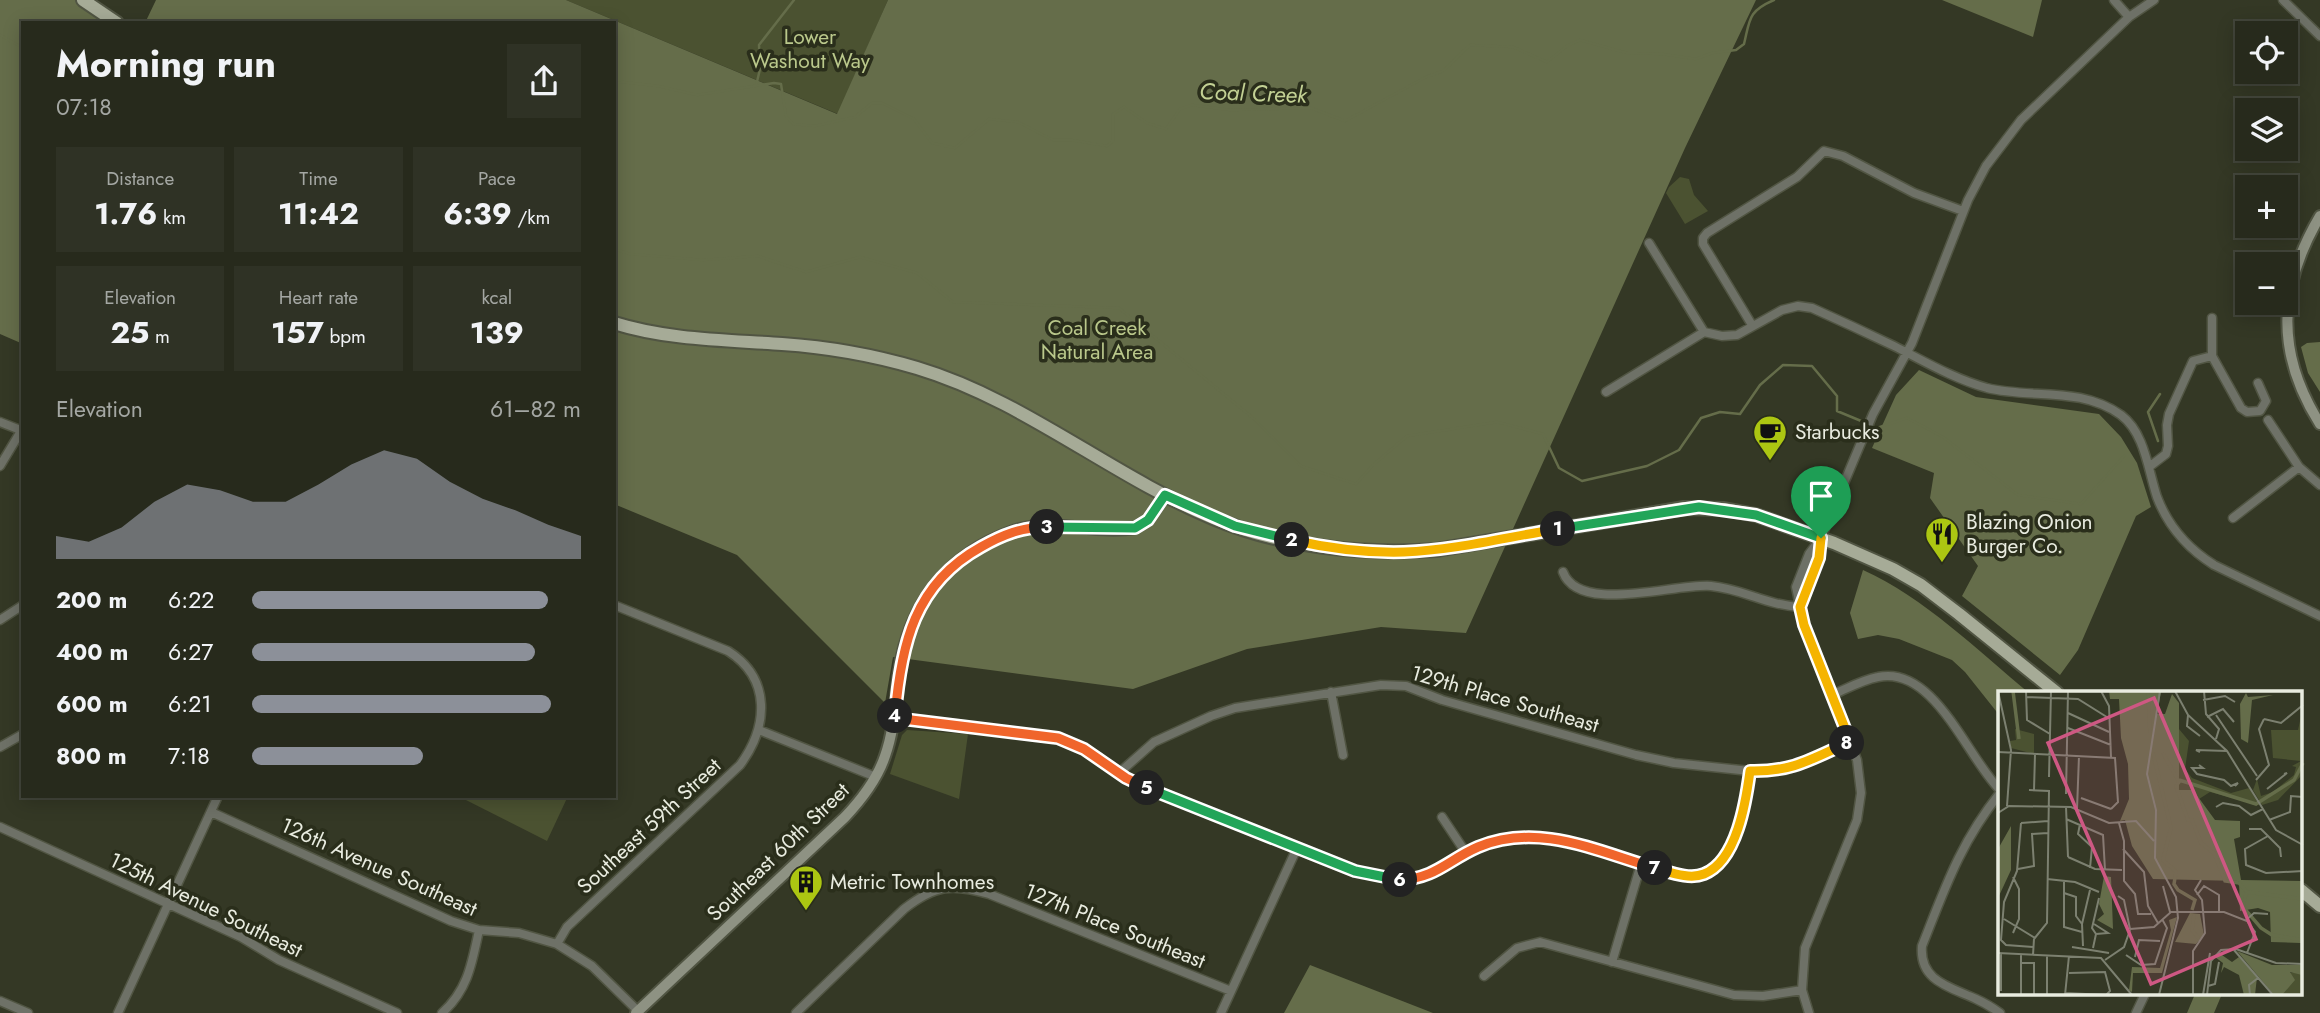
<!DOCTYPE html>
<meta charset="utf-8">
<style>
body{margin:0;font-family:Jost,sans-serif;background:#2f3225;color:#f1f3f6;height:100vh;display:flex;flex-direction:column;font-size:26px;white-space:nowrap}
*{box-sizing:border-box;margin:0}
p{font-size:23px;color:#a4a7a3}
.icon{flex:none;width:38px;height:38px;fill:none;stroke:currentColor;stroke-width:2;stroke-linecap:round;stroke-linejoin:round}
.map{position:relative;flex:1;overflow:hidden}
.panel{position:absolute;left:21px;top:21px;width:595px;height:777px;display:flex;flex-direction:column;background:#272a1c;border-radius:0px;box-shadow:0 4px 18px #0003,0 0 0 2px #43463b}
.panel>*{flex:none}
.buttons{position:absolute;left:2235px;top:21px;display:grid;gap:14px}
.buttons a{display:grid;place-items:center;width:63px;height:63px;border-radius:0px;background:#272a1c;box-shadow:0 4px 18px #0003,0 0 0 2px #43463b;font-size:35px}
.pin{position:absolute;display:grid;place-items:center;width:60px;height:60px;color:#fff;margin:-72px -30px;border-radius:50% 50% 50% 0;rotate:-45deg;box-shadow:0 0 7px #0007}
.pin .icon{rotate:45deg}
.km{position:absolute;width:35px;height:35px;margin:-18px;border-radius:50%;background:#222;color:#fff;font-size:19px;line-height:35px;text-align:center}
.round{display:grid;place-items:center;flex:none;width:74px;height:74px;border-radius:0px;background:#2f3225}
.overview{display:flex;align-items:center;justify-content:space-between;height:119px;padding:0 35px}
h1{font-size:38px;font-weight:700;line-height:52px}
.stats{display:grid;grid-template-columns:repeat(3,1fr);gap:10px;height:119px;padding:7px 35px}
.stats div{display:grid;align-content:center;border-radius:0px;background:#2f3225;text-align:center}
.stats b{font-size:30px;font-weight:700}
.stats small{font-size:19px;font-weight:400}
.stats p{font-size:19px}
.chart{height:196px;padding:14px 35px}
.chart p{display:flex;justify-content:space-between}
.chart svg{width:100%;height:126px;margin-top:7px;fill:#8c9099;opacity:.7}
ul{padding:0 35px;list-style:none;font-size:23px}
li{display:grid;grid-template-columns:112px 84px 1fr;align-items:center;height:52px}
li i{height:18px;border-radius:9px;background:#8c9099}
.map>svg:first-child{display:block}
.green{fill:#4b5231}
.forest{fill:#656d4a}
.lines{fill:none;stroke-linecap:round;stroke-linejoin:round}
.stream{stroke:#656d4a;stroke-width:2.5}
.street-casing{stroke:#515543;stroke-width:11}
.secondary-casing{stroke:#515543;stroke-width:14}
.primary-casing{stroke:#515543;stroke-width:16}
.street{stroke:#6e7167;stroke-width:8}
.secondary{stroke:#8e9283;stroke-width:10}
.primary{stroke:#a6ab97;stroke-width:12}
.split-1-casing{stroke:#fff;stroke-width:14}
.split-2-casing{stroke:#fff;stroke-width:14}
.split-3-casing{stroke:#fff;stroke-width:14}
.split-4-casing{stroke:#fff;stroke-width:14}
.split-5-casing{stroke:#fff;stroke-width:14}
.split-6-casing{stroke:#fff;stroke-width:14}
.split-7-casing{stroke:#fff;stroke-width:14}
.split-8-casing{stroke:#fff;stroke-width:14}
.split-9-casing{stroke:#fff;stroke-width:14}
.split-1{stroke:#22a559;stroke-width:9}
.split-2{stroke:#f5b400;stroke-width:9}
.split-3{stroke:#22a559;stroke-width:9}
.split-4{stroke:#f0652b;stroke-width:9}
.split-5{stroke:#f0652b;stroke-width:9}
.split-6{stroke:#22a559;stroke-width:9}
.split-7{stroke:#f0652b;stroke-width:9}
.split-8{stroke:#f5b400;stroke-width:9}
.split-9{stroke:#f5b400;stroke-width:9}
.labels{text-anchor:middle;stroke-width:7;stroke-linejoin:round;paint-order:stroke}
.park-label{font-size:21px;fill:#bac88b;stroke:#2a2e1b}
.poi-label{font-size:21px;fill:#e9ece0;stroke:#2a2e1b;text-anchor:start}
.street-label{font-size:21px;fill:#e9ece0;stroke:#2a2e1b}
.water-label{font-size:23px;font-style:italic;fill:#c3d194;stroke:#2a2e1b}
.inset-river{fill:none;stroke:#656d4a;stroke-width:3.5}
.inset-road{fill:none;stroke:#7c8070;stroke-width:2}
.view{fill:#ce5883;fill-opacity:0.15;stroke:#ce5883;stroke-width:3.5}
.inset-edge{fill:none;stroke:#e9ece0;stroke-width:3.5}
</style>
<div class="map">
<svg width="2320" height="1013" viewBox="0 0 2320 1013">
<rect width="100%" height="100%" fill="#343825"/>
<!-- green -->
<path class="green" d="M566 0H888L838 114Z
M1680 177 1689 179 1694 195 1708 211 1685 224 1666 193 1669 187Z
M907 730 968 734 959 799 890 774 902 735Z
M458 796H568L547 841Z"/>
<!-- forest -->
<path class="forest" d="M0 0H86L120 23H23V344L0 334Z
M156 0H566L837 114 888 0H1756L1685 148 1466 633 1381 627 1247 649 1133 689 893 657 885 703 737 555 614 504V23H145Z
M1942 0H2042L2033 37Z
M2320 342V392L2308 373 2301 347 2307 343Z
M1919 370 1976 397 2099 414 2121 437 2137 463 2151 507 2136 516 2078 650 2060 675 1962 596 1978 566 1930 498 1934 473 1872 448 1896 395Z
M1863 570C1925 598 1977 650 2029 693H2000V716L1965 672 1952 660 1899 639 1878 635 1858 639 1850 613Z
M1310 965 1433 1013H1284Z
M2195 994H2222L2214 1013H2187Z"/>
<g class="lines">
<!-- stream -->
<path class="stream" d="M0 35 23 48
M614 84 622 82 658 86 697 95 774 83 781 84 786 116 793 124 815 126 855 117 872 103H882L914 119 932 143 955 148 989 119 1018 122 1053 140H1071L1107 146 1113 141V114L1124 107 1147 123 1166 129 1180 109 1192 105 1230 110 1311 108 1345 121 1426 77 1443 71 1470 45 1513 47 1547 62 1567 46 1580 40 1627 53 1662 54 1696 59 1712 53 1736 50 1744 44C1750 19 1748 11 1774 0
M756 86 760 69 759 45 794 0
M614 249 630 254 703 260 758 256 806 272 860 257 917 273 953 302 1119 308 1253 418 1301 466 1356 484 1373 465 1407 436 1497 422 1543 434 1559 468 1582 481 1647 466 1679 450 1701 418 1720 412 1740 414 1760 385 1783 365 1812 366 1837 396V411L1866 423
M1872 426 1877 428 1907 418 1943 437 2018 495 2081 504 2124 456
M2158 441 2148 412 2160 394"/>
<!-- street casing -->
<g class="street-casing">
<path id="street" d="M2114 0 2129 17
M2283 0 2320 36
M1649 243 1704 332 1722 336 1737 335 1782 310 1798 306 1812 308C1839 320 1867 333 1894 346 1924 361 1954 379 1987 388 2032 399 2080 386 2121 415 2145 433 2148 470 2157 497 2168 526 2187 548 2214 565L2320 616
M2212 318V356L2241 408 2247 412 2260 411 2266 401 2258 383
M1752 325 1703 244V238L1707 233 1797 177 1824 151 1843 156 1914 193 1963 211
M1606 392 1704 332
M2268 420 2299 467 2320 485
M0 422 23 431
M0 466 21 431
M2149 467 2166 454 2168 446 2167 425 2169 414 2193 361 2212 356
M2233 518 2299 467
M1563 572C1579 615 1675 583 1711 586 1743 589 1766 605 1800 607
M1800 607 1819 558 1821 538 1873 414 1912 343 1968 200 1986 166 2021 120 2129 17 2154 0
M0 620 23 605
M1331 692 1343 755
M1832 695C1846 689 1862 680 1878 677 1934 665 1967 757 2000 790
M895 718 1058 738 1098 757 1126 778 1138 784 1355 871C1370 875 1386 880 1402 880 1427 879 1445 866 1466 854 1485 843 1510 835 1532 836 1569 837 1619 857 1656 868 1670 872 1689 879 1703 874 1736 863 1746 801 1750 771
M759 730 876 777
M0 747 23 734
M1119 773 1154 742 1211 716 1235 708 1381 685 1406 686 1442 700 1636 755 1674 763 1750 771 1785 770 1797 766 1850 741
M2000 793C1960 843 1945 888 1922 946 1919 981 1950 987 1976 999 1985 1003 1993 1008 2000 1013
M211 812 451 921 479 930 519 933 557 944 592 966 638 1011
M1442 817 1466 853
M0 827 241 937 279 960 397 1013
M557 944 567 927 740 765C768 727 772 679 728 651L614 605
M1612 962 1641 864
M1484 976 1517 948 1540 942 1734 995 1763 996 1802 990
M0 1001 28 1013
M118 1013 218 796
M442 1013C468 990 472 963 479 930
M796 1013 904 909C935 885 952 883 989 894L1231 991
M1221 1013 1297 848
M1809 1013 1802 990 1805 948 1857 820 1861 793 1857 760 1804 625 1796 587 1809 554 1821 538
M2136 1013 2145 994"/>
</g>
<!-- secondary casing -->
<g class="secondary-casing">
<path id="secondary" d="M2320 216C2278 287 2275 353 2320 424
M636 1013 845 817C862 799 877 780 885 756 895 728 895 700 899 672 909 604 948 554 1013 531 1052 517 1095 535 1135 528L1148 520 1165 495"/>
</g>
<!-- primary casing -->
<g class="primary-casing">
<path id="primary" d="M83 0 117 23
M614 323C668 340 726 340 782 344 827 347 873 355 917 368 1024 400 1110 475 1213 518 1281 547 1363 555 1436 550L1684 508 1724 509 1756 515 1834 543 1893 569 1921 585 1959 614 2057 693
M2301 890 2320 906"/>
</g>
<!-- street -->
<use href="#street" class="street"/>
<!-- secondary -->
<use href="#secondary" class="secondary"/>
<!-- primary -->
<use href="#primary" class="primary"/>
</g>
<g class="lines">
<!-- split-1 casing -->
<g class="split-1-casing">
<path id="split-1" d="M1558 529 1699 507 1756 515 1821 538"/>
</g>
<!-- split-2 casing -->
<g class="split-2-casing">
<path id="split-2" d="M1292 540C1327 548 1367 553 1404 552 1456 550 1507 537 1558 529"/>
</g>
<!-- split-3 casing -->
<g class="split-3-casing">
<path id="split-3" d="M1047 527 1135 528 1148 520 1165 495 1235 526 1292 540"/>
</g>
<!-- split-4 casing -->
<g class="split-4-casing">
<path id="split-4" d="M895 716C901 645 914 584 981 547 1002 535 1022 527 1047 527"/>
</g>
<!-- split-5 casing -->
<g class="split-5-casing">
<path id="split-5" d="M895 716V718L1058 738 1084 749 1126 778 1147 788"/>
</g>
<!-- split-6 casing -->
<g class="split-6-casing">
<path id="split-6" d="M1147 788 1355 871 1400 880"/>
</g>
<!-- split-7 casing -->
<g class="split-7-casing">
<path id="split-7" d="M1400 880C1436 878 1448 860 1478 847 1539 822 1596 851 1655 868"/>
</g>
<!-- split-8 casing -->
<g class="split-8-casing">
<path id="split-8" d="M1655 868C1670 872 1689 880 1704 874 1737 861 1746 801 1750 771 1791 772 1810 760 1847 743"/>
</g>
<!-- split-9 casing -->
<g class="split-9-casing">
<path id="split-9" d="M1821 538 1819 558 1800 607 1804 625 1850 741 1847 743"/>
</g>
<!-- split-1 -->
<use href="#split-1" class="split-1"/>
<!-- split-2 -->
<use href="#split-2" class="split-2"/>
<!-- split-3 -->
<use href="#split-3" class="split-3"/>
<!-- split-4 -->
<use href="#split-4" class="split-4"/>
<!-- split-5 -->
<use href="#split-5" class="split-5"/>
<!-- split-6 -->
<use href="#split-6" class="split-6"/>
<!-- split-7 -->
<use href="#split-7" class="split-7"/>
<!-- split-8 -->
<use href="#split-8" class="split-8"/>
<!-- split-9 -->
<use href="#split-9" class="split-9"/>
</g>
<!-- icons -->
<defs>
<g id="cafe-pin" transform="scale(1.75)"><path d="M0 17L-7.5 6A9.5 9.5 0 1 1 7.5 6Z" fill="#acc612" stroke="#2a2e1b"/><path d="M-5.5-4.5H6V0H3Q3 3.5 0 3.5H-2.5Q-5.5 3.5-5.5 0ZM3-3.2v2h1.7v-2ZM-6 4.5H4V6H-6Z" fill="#111"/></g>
<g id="restaurant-pin" transform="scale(1.75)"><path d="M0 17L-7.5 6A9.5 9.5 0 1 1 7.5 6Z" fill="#acc612" stroke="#2a2e1b"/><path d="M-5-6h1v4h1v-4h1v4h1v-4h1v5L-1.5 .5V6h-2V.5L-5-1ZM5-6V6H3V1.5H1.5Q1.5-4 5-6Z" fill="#111"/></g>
<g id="building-pin" transform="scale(1.75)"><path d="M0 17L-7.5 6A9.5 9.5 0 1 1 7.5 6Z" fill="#acc612" stroke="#2a2e1b"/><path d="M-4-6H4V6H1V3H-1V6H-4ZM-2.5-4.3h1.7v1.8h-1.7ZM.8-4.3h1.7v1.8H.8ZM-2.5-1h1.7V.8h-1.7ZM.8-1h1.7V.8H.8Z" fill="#111"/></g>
</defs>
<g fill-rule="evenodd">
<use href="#cafe-pin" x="1770" y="432"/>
<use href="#restaurant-pin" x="1942" y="534"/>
<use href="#building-pin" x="806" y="882"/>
</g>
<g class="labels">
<!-- park labels -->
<g class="park-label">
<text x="810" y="44">Lower<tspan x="810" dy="24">Washout Way</tspan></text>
<text x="1097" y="335">Coal Creek<tspan x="1097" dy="24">Natural Area</tspan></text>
</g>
<!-- poi labels -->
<g class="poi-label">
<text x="1795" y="439">Starbucks</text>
<text x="1966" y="529">Blazing Onion<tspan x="1966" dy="24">Burger Co.</tspan></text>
<text x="830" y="889">Metric Townhomes</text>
</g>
<!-- street labels -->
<g class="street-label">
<text transform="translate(1505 699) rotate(16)" y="7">129th Place Southeast</text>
<text transform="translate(649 826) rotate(-43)" y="7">Southeast 59th Street</text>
<text transform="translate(778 852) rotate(-44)" y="7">Southeast 60th Street</text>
<text transform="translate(379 867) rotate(24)" y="7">126th Avenue Southeast</text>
<text transform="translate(206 905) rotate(26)" y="7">125th Avenue Southeast</text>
<text transform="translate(1115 926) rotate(22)" y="7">127th Place Southeast</text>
</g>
<!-- water labels -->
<g class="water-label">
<text transform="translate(1253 93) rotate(2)" y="8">Coal Creek</text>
</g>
</g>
<!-- overview -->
<g transform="translate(1998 691)">
<rect width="304" height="304" fill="#343825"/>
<path d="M304 21 303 85 280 109 264 114 255 99 259 88 263 105 275 101 296 84 298 76 294 75 303 70 275 67 273 39H300ZM17 38 36 43V63L13 57 12 50 18 49ZM181 38 191 50 187 78 194 87 233 102 251 97 261 114 212 101 201 108 195 99H181ZM304 280V304H280L284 283Z" fill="#4b5231"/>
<path d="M111 0H163L159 23H167L174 3 181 12V99H195L217 129 242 130V146L236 148 243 189 304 190V273L303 252 273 251 272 221 260 217 242 220 241 190 155 188 134 155 127 129 122 130 131 108 130 73 123 47 121 8H112ZM248 2 250 6 275 4 254 9 250 52 243 48 242 13ZM13 135V179L0 207V158ZM106 185 113 186 115 238 99 229 106 223 101 213ZM192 222 202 223 206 244 198 253 177 251ZM179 226 164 282H135L134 301 131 299 134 276 162 277 173 239 171 229ZM239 260 274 274H304V284L292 281 297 289 284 304H276ZM221 262 234 271 241 266 259 286 257 304H246L241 284 226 276 223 282 225 272 217 266Z" fill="#656d4a"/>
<path class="inset-river" d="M15 0 21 48M150 0 152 42M155 62 173 137 165 169 178 181 176 193 180 199 197 209 194 219M165 62 181 91 178 95 190 129H194L203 152 216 162 227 190 241 192 249 201 305 208M181 89 258 113 296 89 305 72M248 202 245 216 263 237 274 244 305 249M196 223 194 239 201 248"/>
<path class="inset-road" d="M0 0 13 59 9 115M28 0 29 29 52 43M103 0 111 15 113 66M177 0 190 24 229 60 278 139 305 154M206 0 208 23 221 38 218 48M28 6 80 8 112 28M205 9 227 5 237 11M70 22 111 41M190 24 189 35 202 45M218 24 259 85M209 26 225 18 236 31M266 28 283 32 305 14M70 37 113 54M0 61 117 67 120 111 113 118M202 61 198 59 229 60M201 74 205 77H194L199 83 226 89 233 95 240 92 237 95M51 86 53 0M258 89 271 74 261 38 266 28M269 98 289 82 286 83M31 99 51 100 49 232 36 248 35 264M36 99 37 63M68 103 70 0M83 107 113 118M68 116 70 166M218 116 225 112 241 115 253 124 265 118M79 118 81 65M0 122 11 115 73 116 111 132 138 130 156 150M68 128 105 144 107 179M271 129 292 121 293 105 305 106M23 132 19 180 6 211 3 249 8 254 35 256M23 132 50 130M121 132 126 150V190L137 203 140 223H153M82 133 80 143 94 156 92 177M251 138H263L282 157 283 166M270 145 247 158 248 174 268 182 305 180M125 158 146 181 150 215 160 232M70 166 97 178 124 179M20 178 36 175 34 143 50 142M15 186 21 198V228L15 242M49 188 77 191 101 201M66 190V236L84 241M165 195 172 221M66 202 78 206V225L84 233M199 204 206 195 221 204V221M120 205 126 209 132 238M172 221H226L249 230 257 241 249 262M6 228 37 247M248 229 256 222 270 223M96 233 110 242 98 243M132 238 156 236 173 221M85 255 84 233 92 199M74 256 111 262M95 257 98 243 94 237 101 207M236 259 275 304M0 262 103 267 134 304M128 264 143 274 157 273 169 237 164 228M137 266 141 249 162 250M107 269 126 256 132 239M23 272H36V304M210 295 217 293 221 271M3 300V263M67 302 108 304 112 300 107 281 71 282M23 304V263M49 304V264M67 304 71 265M161 304 180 227 178 206 157 167 158 119 149 83 162 0M195 304V260L207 242 204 209 197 199 203 189M205 304 212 262M209 304 213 270 223 259 238 258 278 272 305 273M252 304 251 294 260 287"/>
<path class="view" d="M156 7 258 248 153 293 50 52Z"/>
<rect width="304" height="304" class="inset-edge"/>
</g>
</svg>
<div class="buttons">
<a><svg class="icon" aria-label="locate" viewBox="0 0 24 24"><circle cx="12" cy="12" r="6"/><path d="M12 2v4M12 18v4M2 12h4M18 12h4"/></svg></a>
<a><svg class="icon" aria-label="layers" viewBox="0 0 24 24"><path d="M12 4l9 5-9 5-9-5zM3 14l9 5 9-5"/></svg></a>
<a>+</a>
<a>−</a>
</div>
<div class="pin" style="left:1821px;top:538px;background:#1e9e55"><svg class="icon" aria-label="arrive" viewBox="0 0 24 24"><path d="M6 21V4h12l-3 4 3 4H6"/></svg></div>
<b class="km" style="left:1558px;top:529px">1</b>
<b class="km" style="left:1292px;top:540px">2</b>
<b class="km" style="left:1047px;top:527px">3</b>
<b class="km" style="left:895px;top:716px">4</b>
<b class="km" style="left:1147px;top:788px">5</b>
<b class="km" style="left:1400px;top:880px">6</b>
<b class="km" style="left:1655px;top:868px">7</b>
<b class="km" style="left:1847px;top:743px">8</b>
<section class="panel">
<div class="overview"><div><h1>Morning run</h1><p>07:18</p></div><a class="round"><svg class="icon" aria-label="share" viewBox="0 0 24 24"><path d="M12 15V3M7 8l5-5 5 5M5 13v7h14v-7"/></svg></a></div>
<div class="stats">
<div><p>Distance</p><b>1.76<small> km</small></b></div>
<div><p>Time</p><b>11:42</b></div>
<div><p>Pace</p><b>6:39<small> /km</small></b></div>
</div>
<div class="stats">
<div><p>Elevation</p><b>25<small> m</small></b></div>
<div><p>Heart rate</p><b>157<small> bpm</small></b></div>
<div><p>kcal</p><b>139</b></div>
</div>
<div class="chart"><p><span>Elevation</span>61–82 m</p>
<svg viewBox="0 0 160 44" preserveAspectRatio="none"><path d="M0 44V36L10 38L20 33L30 24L40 18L50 20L60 24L70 24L80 18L90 11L100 6L110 9L120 17L130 23L140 27L150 32L160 36V44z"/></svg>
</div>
<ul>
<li><b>200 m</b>6:22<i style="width:90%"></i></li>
<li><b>400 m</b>6:27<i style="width:86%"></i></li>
<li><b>600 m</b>6:21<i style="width:91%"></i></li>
<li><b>800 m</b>7:18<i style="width:52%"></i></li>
</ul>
</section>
</div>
